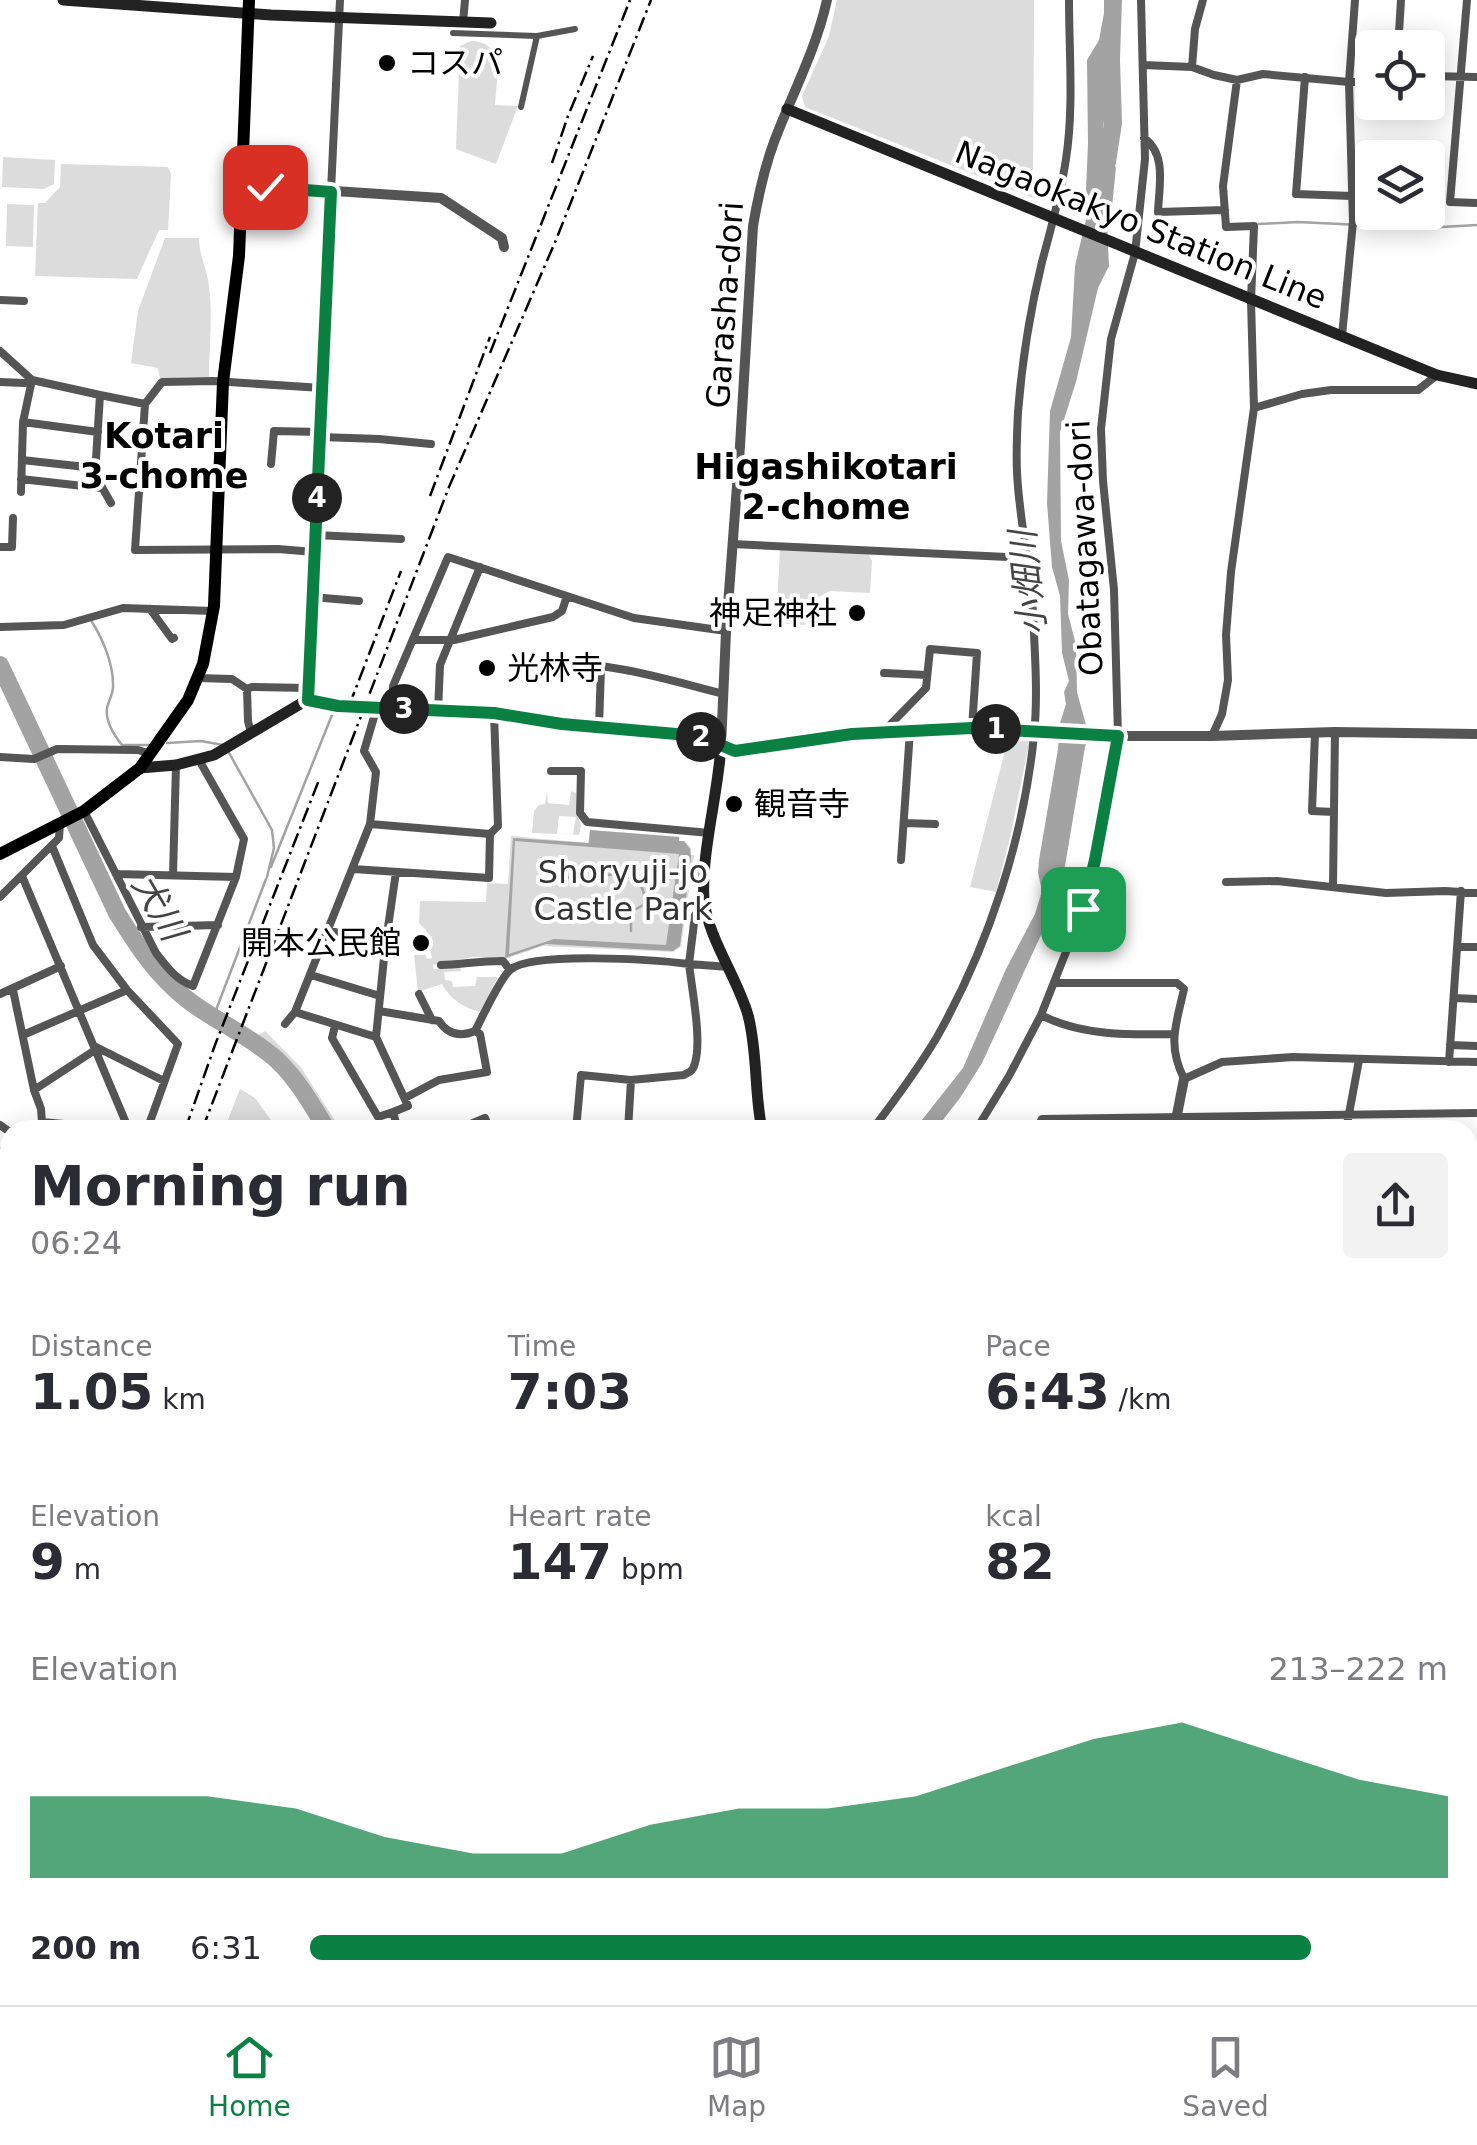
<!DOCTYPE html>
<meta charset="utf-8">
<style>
body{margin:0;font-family:"DejaVu Sans","Noto Sans JP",sans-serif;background:#f2f2f3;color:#2b2b33;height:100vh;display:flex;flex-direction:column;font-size:38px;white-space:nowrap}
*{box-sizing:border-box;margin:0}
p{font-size:32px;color:#7c7c81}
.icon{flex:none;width:55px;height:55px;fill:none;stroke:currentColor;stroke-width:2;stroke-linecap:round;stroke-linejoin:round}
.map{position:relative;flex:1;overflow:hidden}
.panel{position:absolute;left:0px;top:1120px;width:1478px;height:885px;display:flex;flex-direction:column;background:#fff;border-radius:30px 30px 0 0;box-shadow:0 5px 25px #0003}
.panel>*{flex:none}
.fabs{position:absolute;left:1355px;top:30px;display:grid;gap:20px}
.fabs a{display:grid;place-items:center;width:90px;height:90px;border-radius:10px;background:#fff;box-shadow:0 5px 25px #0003;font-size:50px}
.pin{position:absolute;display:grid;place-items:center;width:85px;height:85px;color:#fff;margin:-42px;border-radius:20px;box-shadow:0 5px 15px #0006}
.km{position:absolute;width:50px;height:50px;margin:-25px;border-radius:50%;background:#222;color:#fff;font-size:28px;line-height:50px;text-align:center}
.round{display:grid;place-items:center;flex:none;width:105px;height:105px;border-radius:10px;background:#f2f2f3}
.headline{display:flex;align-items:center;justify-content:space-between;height:170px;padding:0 30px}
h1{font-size:55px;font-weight:800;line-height:75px}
.stats{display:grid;grid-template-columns:repeat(3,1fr);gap:15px;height:170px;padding:10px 30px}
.stats div{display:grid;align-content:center}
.stats b{font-size:50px;font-weight:800}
.stats small{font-size:28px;font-weight:400}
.stats p{font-size:28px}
.chart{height:280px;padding:20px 30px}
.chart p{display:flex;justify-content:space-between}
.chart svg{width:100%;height:180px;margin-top:10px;fill:#0b8043;opacity:.7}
ul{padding:0 30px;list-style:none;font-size:32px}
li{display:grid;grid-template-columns:160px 120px 1fr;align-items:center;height:75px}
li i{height:25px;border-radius:12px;background:#0b8043}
.menu{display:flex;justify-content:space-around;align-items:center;height:140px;border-top:2px solid #e1e1e2;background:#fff;font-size:28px;color:#7c7c81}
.menu a{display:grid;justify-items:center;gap:5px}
.menu .selected{color:#0b8043}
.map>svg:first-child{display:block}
.green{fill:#dcdcdc}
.water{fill:#a3a3a3;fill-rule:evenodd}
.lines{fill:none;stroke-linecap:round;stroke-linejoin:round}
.stream{stroke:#a3a3a3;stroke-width:2.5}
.river{stroke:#a3a3a3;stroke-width:18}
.pedestrian{stroke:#555;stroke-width:6}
.minor{stroke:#555;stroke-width:8}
.tertiary{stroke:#555;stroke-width:10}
.secondary{stroke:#222;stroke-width:11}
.primary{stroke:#000;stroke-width:12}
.trunk{stroke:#000;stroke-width:12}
.motorway{stroke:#000;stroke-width:14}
.rail{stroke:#000;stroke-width:2.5;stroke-dasharray:15 5 2.5 5;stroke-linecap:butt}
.route-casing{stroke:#fff;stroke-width:20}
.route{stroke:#0b8043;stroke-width:12}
.poi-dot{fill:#000;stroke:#fff;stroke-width:4}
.labels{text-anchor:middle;stroke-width:8;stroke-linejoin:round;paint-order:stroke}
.poi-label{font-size:32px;fill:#000;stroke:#fff;text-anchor:start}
.street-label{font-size:32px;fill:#000;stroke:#fff}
.park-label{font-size:32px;fill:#333;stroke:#fff}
.neighbourhood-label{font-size:35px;font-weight:bold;fill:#000;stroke:#fff}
.water-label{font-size:35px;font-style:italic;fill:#444;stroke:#fff}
</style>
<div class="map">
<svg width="1477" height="2005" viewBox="0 0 1477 2005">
<rect width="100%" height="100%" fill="#fff"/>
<!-- green -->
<path class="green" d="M837 0H1034L1033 198 805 107 802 96 829 36Z
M471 41C507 42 496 80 495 105L518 106 496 164 456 149 460 46Z
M3 157 55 160 54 184 44 189 2 187Z
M61 164 168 167 171 174 168 230H159L137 279 35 276 38 203H45L60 187Z
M7 204 34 205 33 247 6 246Z
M165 238H199C199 255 207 269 209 286 213 315 209 347 209 377L160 378 158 368 131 363 138 311Z
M780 550 868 553 872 561 870 593 830 591 806 604 805 625 776 623Z
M1008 739H1030L1010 838 996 892 970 887Z
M571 791 576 793V813L581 825 579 835 559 833 573 834 576 817 559 816 557 834 532 833 534 811 539 805 545 804 547 792 548 803 569 805Z
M590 830 680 837 679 841H685L691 848V855H694L681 947 673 952 543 946 508 958 473 957 433 965 434 969 460 967 461 971 444 972 445 980 452 981 453 987 475 986 477 977H497V979L480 1012C464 1008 450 999 442 984L418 992 414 955 425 954 427 959 432 958 426 930 419 923 420 901 486 902 487 883 508 884 511 836 588 843Z
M265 1031 300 1066 341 1130H331L293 1072 257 1036Z
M240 1089 255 1098 278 1130H224Z"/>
<!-- water -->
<path class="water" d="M1104 0H1122L1120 59 1108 89 1103 128 1111 168 1116 167 1112 207 1107 222 1109 266 1098 288 1076 382 1060 432 1061 541 1069 580 1068 614 1076 645 1077 692 1089 736 1085 747 1065 866 1041 935 982 1063 960 1098 935 1130H914L963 1068 1006 969 1035 914 1042 891 1038 873 1039 860 1058 749 1060 723 1066 704 1064 692 1069 681 1062 653 1060 596 1052 567 1047 503 1050 411 1071 337 1075 266 1089 207 1086 189 1088 144 1087 60 1099 40 1104 13Z
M590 830 679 837V841H684L690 849 691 857 680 946 673 951 546 944 505 958 513 838 589 843ZM515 841 679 854 666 945 554 939 509 954Z"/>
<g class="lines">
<!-- stream -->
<path class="stream" d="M1259 224 1298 222 1424 228 1477 225
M92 622C103 639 113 664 113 684 114 693 109 699 107 708 105 721 114 735 122 745H149
M167 743 201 741 223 745
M228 751 272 830 274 848 267 877
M271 867 332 715
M540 876C567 863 569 887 585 883 591 881 594 877 600 876 621 872 650 878 643 905L631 912V931
M213 1018 266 879
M1468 1383 1477 1384
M0 1969H10"/>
<!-- river -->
<path class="river" d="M1105 174 1113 123 1111 60
M0 665 117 913C134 940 150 966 174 988 204 1017 246 1032 277 1060 298 1080 312 1105 327 1130
M1468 1884 1477 1886"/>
<!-- pedestrian -->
<path class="pedestrian" d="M453 33 537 36 575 29
M521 107 537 36"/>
<!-- minor -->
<path class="minor" d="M1203 0 1195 29 1192 67 1214 75 1237 80 1263 74 1349 82H1372
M1467 0 1450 202 1477 203
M463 23 465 0
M1398 48 1401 0
M1143 65 1192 67
M1428 76 1477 77
M1305 77 1296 194 1352 196
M1144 138C1167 154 1159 187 1158 212L1225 210
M0 300 24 301
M1342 336 1353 222 1349 82 1355 0
M0 351 32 380
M0 382 24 383 32 380 100 395 95 475 111 503
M100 395 145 404
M1254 408 1302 394 1331 390H1418L1437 375
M23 422 98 432
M320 437 379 439 431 444
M22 460 95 468
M271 464 274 431 320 432
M21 479 101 488
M21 492 23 422 32 380
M315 535 401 539
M732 544 1028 558
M0 547H12L13 518
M314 552 278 549 135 550 145 404 162 382 213 381 322 388
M312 597 359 601
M150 609 172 639 174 638
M0 627 64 625 123 608 213 611
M413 640H454L553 617 562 611 567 596
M521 673C581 650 663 679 724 694
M884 673 927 675
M198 678 232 679 247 689 248 721 251 733
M247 689 252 687 308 688
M307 700 340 0
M377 707 364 751 376 772 370 824 295 1012 376 1037 385 948 396 872
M393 708V686L448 557 634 618 726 631
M438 711 440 665 480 567
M599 726 601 668
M883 732 926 688 930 649 977 653 972 728
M1315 733 1312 811 1334 812
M1212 736 1222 714 1228 680 1226 635 1231 572 1254 408 1251 301 1254 226 1226 227 1223 186 1237 80
M721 746 735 751 853 734 972 728 1118 736
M0 757 34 759 57 749 138 750 151 754
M551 771H581L580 813 587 822 710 833
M84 811 156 953C167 967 176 980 193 986L236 877 244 839 199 760
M904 823 935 824
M370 824 490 834
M52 846 93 945 127 990 178 1044 147 1130
M901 860 910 731
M353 869 489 878 490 834 498 826 494 713
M116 874 236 877
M173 875 176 765
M22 876 129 1130 42 1122
M1226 882 1277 881 1386 893 1445 891 1477 893
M1333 886 1335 732
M0 897 59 838 60 824
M705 905 695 915 689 964 729 967
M141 927 218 925
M329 930 385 948
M1457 947H1477
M441 965C462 964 481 961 503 961L510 970
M311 975 380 996
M1055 983H1177L1184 989C1176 1025 1167 1044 1184 1079L1222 1062 1293 1057 1477 1062
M13 990 34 1090 41 1109 42 1122 41 1130
M0 994 61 966
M419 994 432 1020
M1454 998 1477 999
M379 1011 439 1021C448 1035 461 1037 475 1031 483 1016 499 980 510 970 531 951 658 960 689 964 692 990 702 1040 695 1063 693 1071 691 1071 684 1075L631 1080 628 1130
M1041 1015C1081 1036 1130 1035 1174 1034
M285 1024 295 1012
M335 1026 332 1038 378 1117 393 1112 398 1130
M23 1035 127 990
M376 1037 408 1106 393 1112
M1450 1045 1477 1046
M94 1046 164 1081
M1449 1062 1461 891
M34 1090 95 1050
M405 1098 439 1080 487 1072 480 1034 475 1031
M0 1125 10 1132
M456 1130 485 1118 490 1130
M576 1130 581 1075 631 1080
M872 1130C895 1100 918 1069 937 1037 989 945 1023 840 1034 736 1038 696 1035 655 1033 615 1031 567 1019 520 1017 472 1016 452 1017 432 1018 412 1022 361 1030 311 1042 262 1051 228 1061 194 1066 159 1074 107 1069 52 1069 0
M976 1130 1009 1076 1041 1015 1083 909 1095 860 1118 736 1114 590 1103 481 1101 429 1111 339 1135 253 1145 159 1141 0
M1036 1130 1042 1119 1477 1113
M1346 1130 1359 1060
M0 1151 3 1152 0 1165
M1468 1165H1477
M0 1234H10
M1468 1285 1477 1261
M0 1380H10
M1468 1390 1477 1392
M1475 1713H1477
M0 1735H10
M0 1849 10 1845
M0 1949 10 1948
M387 1995 389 2005
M654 1995V2005
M1000 1995V2005
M0 1998 28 2000V2005
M770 2004 780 1999 782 1995
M284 2005 285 1995
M394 2005 448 1995
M669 2005 671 1995
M885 2005 895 1995
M963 2005 964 1995"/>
<!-- tertiary -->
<path class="tertiary" d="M242 185 441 198 502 238 504 247
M1118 736H1212L1335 732 1477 734
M721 746 726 632 740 446 753 226C758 197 764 169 774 142 792 94 816 50 827 0
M1174 1130 1184 1079
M1468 1219H1477
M178 2005V1995"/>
<!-- secondary -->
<path class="secondary" d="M63 0 271 15 491 23
M787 109 1405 362 1437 375 1477 384
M140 768 176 765 214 755 307 700 338 706 494 713 562 723 699 736 721 746C718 795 701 853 704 900 708 938 737 977 748 1015 758 1053 754 1092 762 1130
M770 2005 772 1995"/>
<!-- primary -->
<path class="primary" d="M0 854 84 811 140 768 188 700 203 664 214 606 223 382 239 256 249 0"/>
<!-- trunk -->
<path class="trunk" d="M1468 1510 1477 1479
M1468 1783 1477 1753
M1287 2005 1292 1995
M1397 2005 1400 1995"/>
<!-- motorway -->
<path class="motorway" d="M1468 1604 1477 1574
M1468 1690 1477 1661
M1317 2005 1321 1995
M1343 2005 1347 1995
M1359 2005 1363 1995"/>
<!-- rail -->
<path class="rail" d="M552 163 568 116 593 56
M490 353 630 0
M430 496 490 337
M349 706 401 571
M185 1130 215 1045 319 780
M202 1130 449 487 556 240 651 0
M0 1575 10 1555
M0 1601 10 1581"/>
</g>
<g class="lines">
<!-- route casing -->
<g class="route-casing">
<path id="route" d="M265 187 331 192 308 700 338 706 494 713 562 724 699 736 735 751 852 734 972 728 1118 736 1095 860 1083 909"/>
</g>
<!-- route -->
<use href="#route" class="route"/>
</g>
<!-- markers -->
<g class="poi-dot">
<circle cx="387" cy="63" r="10"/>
<circle cx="857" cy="613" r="10"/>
<circle cx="487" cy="668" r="10"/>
<circle cx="734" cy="804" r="10"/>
<circle cx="421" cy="943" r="10"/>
</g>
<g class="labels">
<!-- poi labels -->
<g class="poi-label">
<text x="407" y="74">コスパ</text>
<text x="837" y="624" text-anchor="end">神足神社</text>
<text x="507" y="679">光林寺</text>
<text x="754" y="815">観音寺</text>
<text x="401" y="954" text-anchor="end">開本公民館</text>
</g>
<!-- street labels -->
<g class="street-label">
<text transform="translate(1141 225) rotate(22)" y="11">Nagaokakyo Station Line</text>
<text transform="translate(725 305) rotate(-86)" y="11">Garasha-dori</text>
<text transform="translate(1085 548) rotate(-93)" y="11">Obatagawa-dori</text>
</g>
<!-- park labels -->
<g class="park-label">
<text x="623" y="883">Shoryuji-jo<tspan x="623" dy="37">Castle Park</tspan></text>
</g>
<!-- neighbourhood labels -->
<g class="neighbourhood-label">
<text x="164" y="448">Kotari<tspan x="164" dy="40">3-chome</tspan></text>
<text x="826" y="479">Higashikotari<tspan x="826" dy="40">2-chome</tspan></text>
</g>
<!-- water labels -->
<g class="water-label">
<text transform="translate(1028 583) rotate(-96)" y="12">小畑川</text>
<text transform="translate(159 907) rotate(60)" y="12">犬川</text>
</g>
</g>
</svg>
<div class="fabs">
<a><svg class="icon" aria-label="locate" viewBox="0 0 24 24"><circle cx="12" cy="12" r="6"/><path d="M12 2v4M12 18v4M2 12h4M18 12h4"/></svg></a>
<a><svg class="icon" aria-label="layers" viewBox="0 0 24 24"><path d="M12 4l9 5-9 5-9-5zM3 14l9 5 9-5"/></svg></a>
</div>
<div class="pin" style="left:1083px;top:909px;background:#1e9e55"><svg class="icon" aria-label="arrive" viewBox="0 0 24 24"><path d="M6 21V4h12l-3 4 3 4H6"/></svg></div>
<div class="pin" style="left:265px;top:187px;background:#d93025"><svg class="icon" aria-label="check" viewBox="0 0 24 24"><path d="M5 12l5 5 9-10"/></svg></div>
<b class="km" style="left:996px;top:729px">1</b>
<b class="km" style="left:701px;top:737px">2</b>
<b class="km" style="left:404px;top:709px">3</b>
<b class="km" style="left:317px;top:498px">4</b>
<section class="panel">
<div class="headline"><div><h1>Morning run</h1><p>06:24</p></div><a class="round"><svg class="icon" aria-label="share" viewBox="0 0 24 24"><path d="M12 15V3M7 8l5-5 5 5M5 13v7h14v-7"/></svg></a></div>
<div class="stats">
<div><p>Distance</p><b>1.05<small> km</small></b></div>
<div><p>Time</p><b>7:03</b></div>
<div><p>Pace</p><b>6:43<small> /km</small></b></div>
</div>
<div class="stats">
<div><p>Elevation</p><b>9<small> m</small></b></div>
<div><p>Heart rate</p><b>147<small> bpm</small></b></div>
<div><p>kcal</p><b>82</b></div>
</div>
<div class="chart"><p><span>Elevation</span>213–222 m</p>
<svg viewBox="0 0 160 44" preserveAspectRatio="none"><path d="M0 44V24L10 24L20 24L30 27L40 34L50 38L60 38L70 31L80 27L90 27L100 24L110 17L120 10L130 6L140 13L150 20L160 24V44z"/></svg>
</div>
<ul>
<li><b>200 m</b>6:31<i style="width:88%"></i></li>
</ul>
</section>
</div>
<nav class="menu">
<a class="selected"><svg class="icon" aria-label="home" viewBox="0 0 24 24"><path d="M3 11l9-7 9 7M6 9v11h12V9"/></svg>Home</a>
<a><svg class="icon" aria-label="map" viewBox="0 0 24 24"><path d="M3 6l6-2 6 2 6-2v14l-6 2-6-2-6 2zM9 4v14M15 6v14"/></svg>Map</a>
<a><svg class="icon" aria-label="saved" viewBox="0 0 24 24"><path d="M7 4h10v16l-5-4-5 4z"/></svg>Saved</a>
</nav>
